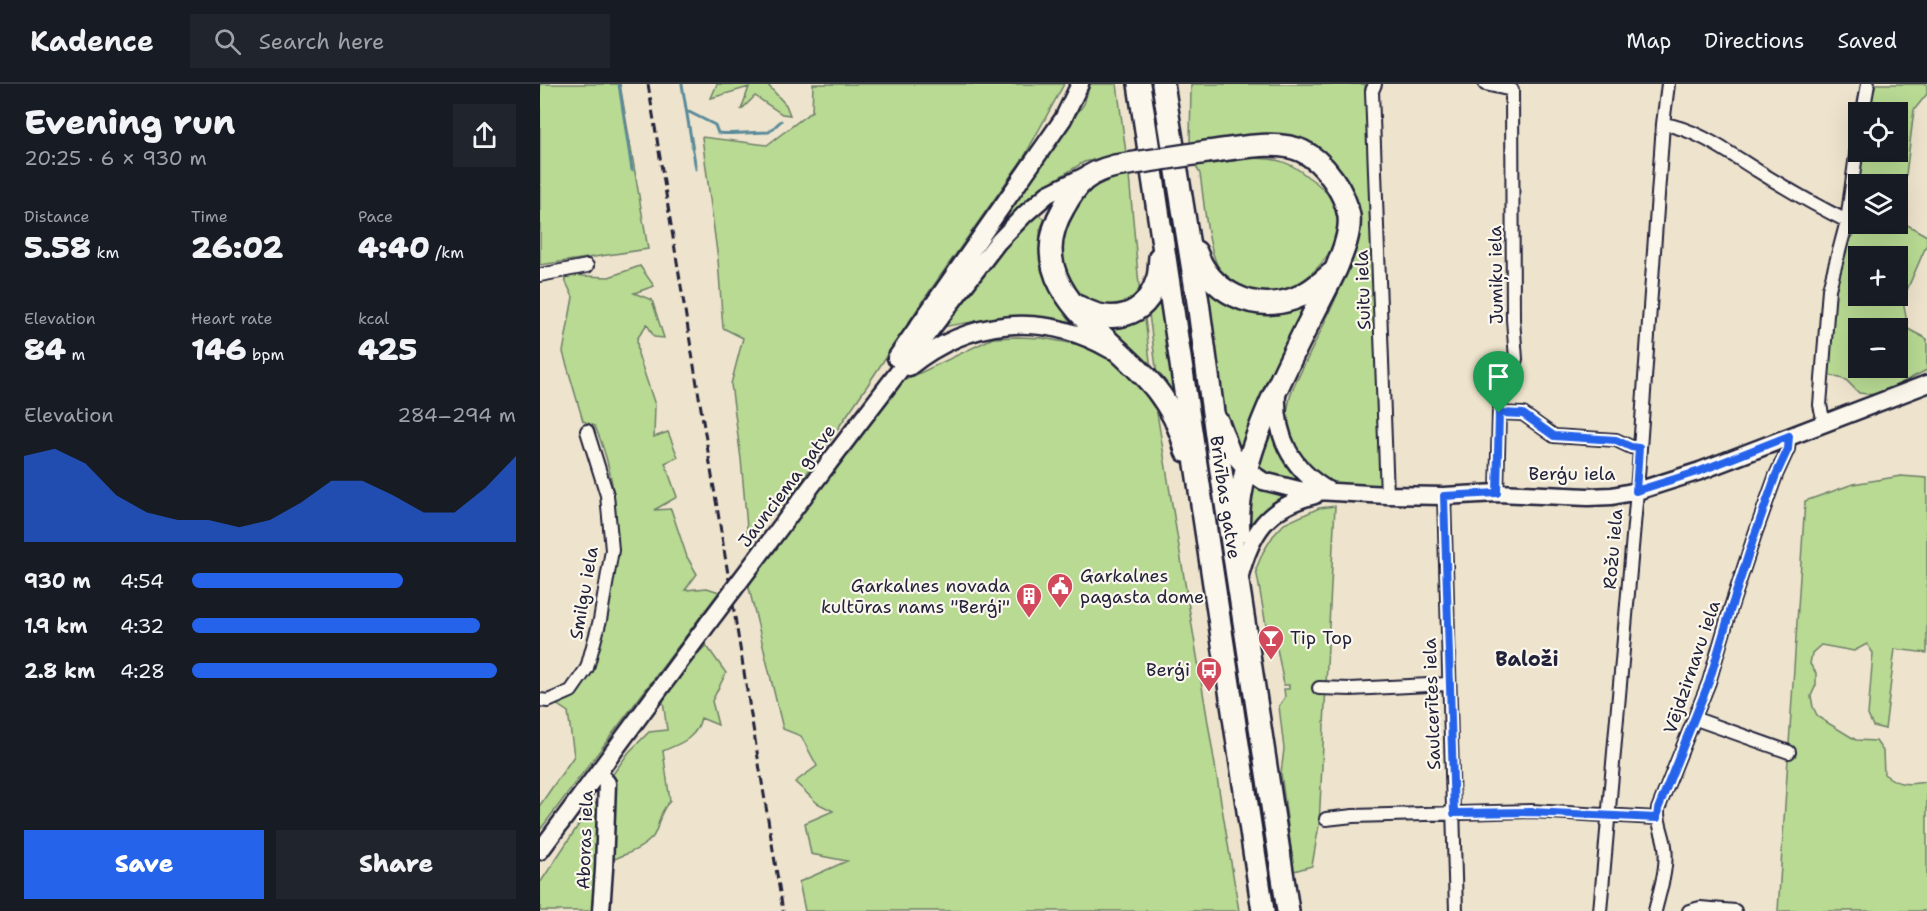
<!DOCTYPE html>
<meta charset="utf-8">
<style>
body{margin:0;font-family:"Shantell Sans",sans-serif;background:#20242c;color:#f1f3f6;height:100vh;display:flex;flex-direction:column;font-size:22px;white-space:nowrap}
*{box-sizing:border-box;margin:0}
p{font-size:20px;color:#9ea1a6}
.icon{flex:none;width:33px;height:33px;fill:none;stroke:currentColor;stroke-width:2;stroke-linecap:round;stroke-linejoin:round}
.map{position:relative;flex:1;overflow:hidden}
.panel{display:flex;flex-direction:column;background:#171b24;width:540px}
.panel>*{flex:none}
.buttons{position:absolute;left:1308px;top:18px;display:grid;gap:12px}
.buttons a{display:grid;place-items:center;width:60px;height:60px;border-radius:0px;background:#171b24;box-shadow:0 6px 24px #0002;font-size:30px}
.pin{position:absolute;display:grid;place-items:center;width:51px;height:51px;color:#fff;margin:-62px -26px;border-radius:50% 50% 50% 0;rotate:-45deg;box-shadow:0 0 6px #0007}
.pin .icon{rotate:45deg}
.round{display:grid;place-items:center;flex:none;width:63px;height:63px;border-radius:0px;background:#20242c}
.headline{display:flex;align-items:center;justify-content:space-between;height:102px;padding:0 24px}
h1{font-size:33px;font-weight:800;line-height:45px}
.stats{display:grid;grid-template-columns:repeat(3,1fr);gap:9px;height:102px;padding:6px 24px}
.stats div{display:grid;align-content:center}
.stats b{font-size:30px;font-weight:800}
.stats small{font-size:16px;font-weight:400}
.stats p{font-size:16px}
.chart{height:168px;padding:12px 24px}
.chart p{display:flex;justify-content:space-between}
.chart svg{width:100%;height:108px;margin-top:6px;fill:#2563eb;opacity:.7}
.primary-button{display:flex;gap:12px;margin-top:auto;padding:12px 24px}
.primary-button a{flex:1;height:69px;border-radius:0px;background:#2563eb;color:#fff;font-size:24px;font-weight:800;line-height:69px;text-align:center}
.primary-button a+a{background:#20242c;color:#f1f3f6}
ul{padding:0 24px;list-style:none;font-size:20px}
li{display:grid;grid-template-columns:96px 72px 1fr;align-items:center;height:45px}
li i{height:15px;border-radius:8px;background:#2563eb}
header{display:flex;align-items:center;gap:36px;box-sizing:border-box;height:84px;padding:0 30px;background:#171b24;border-bottom:2px solid #363941}
header strong{font-size:28px}
nav{display:flex;gap:33px;margin-inline-start:auto;font-size:21px}
.search{width:420px;height:54px;background:#20242c;display:flex;align-items:center;gap:15px;box-sizing:border-box;padding:0 21px;border-radius:0px;color:#9ea1a6;font-size:22px}
main{display:flex;flex:1;min-height:0}
.map>svg:first-child{display:block}
.green{fill:#b8da93;stroke:#6d7e67;stroke-width:1.5;fill-rule:evenodd}
.lines{fill:none;stroke-linecap:round;stroke-linejoin:round}
.stream{stroke:#5a8a9a;stroke-width:3}
.street-casing{stroke:#22223b;stroke-width:16}
.secondary-casing{stroke:#22223b;stroke-width:21}
.highway-casing{stroke:#22223b;stroke-width:26}
.street{stroke:#fbf7ec;stroke-width:12}
.secondary{stroke:#fbf7ec;stroke-width:16}
.highway{stroke:#fbf7ec;stroke-width:21}
.rail{stroke:#22223b;stroke-width:3;stroke-dasharray:9 4.5;stroke-linecap:butt}
.secondary-bridge-casing{stroke:#22223b;stroke-width:21;stroke-linecap:butt}
.highway-bridge-casing{stroke:#22223b;stroke-width:26;stroke-linecap:butt}
.secondary-bridge{stroke:#fbf7ec;stroke-width:16}
.highway-bridge{stroke:#fbf7ec;stroke-width:21}
.route-casing{stroke:#fff;stroke-width:12}
.route{stroke:#2563eb;stroke-width:8}
.labels{text-anchor:middle;stroke-width:4.5;stroke-linejoin:round;paint-order:stroke}
.street-label{font-size:18px;fill:#22223b;stroke:#fbf7ec}
.poi-label{font-size:18px;fill:#22223b;stroke:#fbf7ec;text-anchor:start}
.neighbourhood-label{font-size:20px;font-weight:bold;fill:#22223b;stroke:#fbf7ec}
</style>
<header>
<strong>Kadence</strong>
<div class="search"><svg class="icon" aria-label="search" viewBox="0 0 24 24"><circle cx="10" cy="10" r="6"/><path d="M15 15l6 6"/></svg>Search here</div>
<nav><a>Map</a><a>Directions</a><a>Saved</a></nav>
</header>
<main>
<section class="panel">
<div class="headline"><div><h1>Evening run</h1><p>20:25 · 6 × 930 m</p></div><a class="round"><svg class="icon" aria-label="share" viewBox="0 0 24 24"><path d="M12 15V3M7 8l5-5 5 5M5 13v7h14v-7"/></svg></a></div>
<div class="stats">
<div><p>Distance</p><b>5.58<small> km</small></b></div>
<div><p>Time</p><b>26:02</b></div>
<div><p>Pace</p><b>4:40<small> /km</small></b></div>
</div>
<div class="stats">
<div><p>Elevation</p><b>84<small> m</small></b></div>
<div><p>Heart rate</p><b>146<small> bpm</small></b></div>
<div><p>kcal</p><b>425</b></div>
</div>
<div class="chart"><p><span>Elevation</span>284–294 m</p>
<svg viewBox="0 0 160 44" preserveAspectRatio="none"><path d="M0 44V9L10 6L20 12L30 25L40 32L50 35L60 35L70 38L80 35L90 28L100 19L110 19L120 25L130 32L140 32L150 22L160 9V44z"/></svg>
</div>
<ul>
<li><b>930 m</b>4:54<i style="width:65%"></i></li>
<li><b>1.9 km</b>4:32<i style="width:89%"></i></li>
<li><b>2.8 km</b>4:28<i style="width:94%"></i></li>
</ul>
<div class="primary-button"><a>Save</a><a>Share</a></div>
</section>
<div class="map">
<svg width="1387" height="827" viewBox="0 0 1387 827">
<rect width="100%" height="100%" fill="#eee4cd"/>
<filter id="ink" filterUnits="userSpaceOnUse"><feTurbulence type="fractalNoise" baseFrequency=".0167" numOctaves="2"/><feDisplacementMap in="SourceGraphic" scale="12" xChannelSelector="R" yChannelSelector="G"/><feConvolveMatrix kernelMatrix="1 2 1 2 8 2 1 2 1" color-interpolation-filters="sRGB"/></filter>
<g filter="url(#ink)">
<!-- green -->
<path class="green" d="M0 0H80L108 165 0 181Z
M177 0H227L246 21 250 31 242 30 215 12 201 26 209 3 171 14Z
M273 0H524L484 73 382 218 327 302 250 414 239 415 218 446 208 455 201 375 191 300 203 254 183 244 178 176 162 53 227 61 272 27Z
M550 0H577L586 69 544 78 495 108 450 151 544 20Z
M651 0H825L845 403C833 403 819 404 807 402 782 398 756 375 748 351 744 338 748 323 751 309 765 276 826 166 817 137 812 120 794 92 785 75 741 67 694 51 650 60Z
M1332 0H1387V10L1374 26 1364 107 1358 117V100H1318L1317 137 1311 131 1320 68H1358V28H1326Z
M714 74C738 75 749 77 768 93 780 101 789 109 795 123 811 165 755 221 711 206 700 202 687 198 681 188 667 167 664 115 660 90L656 82Z
M560 92H589L600 212 574 228 536 213 522 192 521 136Z
M497 130 505 135 500 146 502 185 534 232 552 248C545 245 537 241 530 238 495 226 439 236 403 243L465 157Z
M1364 139 1387 152V160L1363 215 1368 245 1387 255V286L1337 311 1319 309 1306 296 1286 290 1295 189 1305 159 1319 146ZM1318 172H1358V212H1318ZM1318 244H1358V284H1318Z
M100 182 114 202 94 209 112 216 124 254 114 253 107 240 97 255 98 270 115 321 114 353 128 348 138 373 125 379 137 413 114 426 131 425 147 473 157 490 145 506 167 504 179 508 0 746V721L34 672 28 628 10 616C19 609 48 589 52 581 57 572 58 559 61 550 82 482 83 408 55 342L43 337 23 268 33 213 25 196 24 188 43 192 69 193Z
M663 199 752 222 771 220 704 375 687 342 676 294Z
M622 211 637 322 618 299 608 222Z
M604 226 612 294 555 236Z
M477 253 502 254 541 261 582 281 615 317 699 827H265L259 798 307 777 271 770 265 739 293 727 277 719 255 698 277 682 261 652 243 645 208 500 363 297 453 254Z
M731 332 766 397 762 402 711 384Z
M1361 392 1387 394V569L1355 565 1345 645 1333 642 1328 631 1333 569 1327 560 1314 567 1281 561 1272 569 1270 580 1276 589V601L1271 612 1273 623 1278 633 1316 656 1336 657 1343 667 1344 690C1361 703 1368 700 1387 698V827H1238L1265 417 1313 400Z
M708 393 749 409 750 414 709 452Z
M795 422 779 741 772 782 754 787 741 689 744 665 739 622 745 613 744 605H749V601H744L736 559 728 553 716 485 723 468 733 452 744 440 779 424Z
M166 561 186 589 172 617 178 641 161 634C156 655 141 659 123 667L130 717C117 730 120 745 112 754 101 766 84 770 71 777L73 690 89 668 109 648 127 646 123 617 138 594Z
M53 719 59 720 55 827H0V799Z"/>
<g class="lines">
<!-- stream -->
<path class="stream" d="M79 0 92 86
M142 0 156 85
M147 27 175 41 178 49C195 51 212 48 229 48L241 37"/>
<!-- street casing -->
<g class="street-casing">
<path id="street" d="M835 0 832 7 847 411
M945 0 972 6 973 235 976 275 963 309 959 329 957 409
M1323 28 1328 0
M1123 40C1157 45 1189 69 1218 87 1247 105 1276 122 1307 137
M0 191 47 182
M959 329 983 330 1014 352 1076 356 1091 363 1099 364
M1284 339 1280 321 1289 205 1307 137 1318 56
M904 412 916 827
M779 604 811 605 908 600
M0 616 8 617 31 607 47 584 60 536 72 466 67 411 47 347
M1156 635 1249 668
M786 735 813 732 991 727 1117 734
M1060 827 1097 407 1123 40 1128 0
M1115 827C1120 806 1128 783 1125 762 1123 749 1117 738 1118 725L1169 598 1191 523 1215 450 1236 391 1248 365 1249 352
M1149 827 1160 824 1195 827"/>
</g>
<!-- secondary casing -->
<g class="secondary-casing">
<path id="secondary" d="M356 274 523 35 540 0
M369 283C430 234 503 227 571 266
M737 309C735 353 751 385 789 407
M680 337 692 369 707 386 723 397 759 406 847 411 904 412 957 409 1048 413 1072 412 1097 407 1160 387 1387 300
M288 380 457 159 485 130 508 110 545 92
M699 495C711 448 727 423 775 411
M58 689 67 699 64 785 61 827
M0 767 169 538"/>
</g>
<!-- highway casing -->
<g class="highway-casing">
<g id="highway">
<path d="M599 0 723 827"/>
<path id="s1" d="M623 0 658 218 680 380 748 827"/>
<path d="M667 68C694 65 737 55 762 67 784 77 805 108 809 132 811 149 802 170 796 185 763 253 692 373 699 448"/>
<path d="M575 82C547 89 538 98 524 123 476 204 574 252 616 305 630 323 641 345 646 367"/>
<path d="M656 168C670 207 712 229 753 215 768 210 780 200 791 190"/>
<path d="M539 223C571 241 605 234 617 196 620 189 619 180 620 173"/>
</g>
</g>
<!-- street -->
<use href="#street" class="street"/>
<!-- secondary -->
<use href="#secondary" class="secondary"/>
<!-- highway -->
<use href="#highway" class="highway"/>
<!-- rail -->
<path class="rail" d="M108 0 243 827"/>
<!-- secondary-bridge casing -->
<g class="secondary-bridge-casing">
<path id="secondary-bridge" d="M169 538 288 380"/>
</g>
<!-- highway-bridge casing -->
<g class="highway-bridge-casing">
<path id="highway-bridge" d="M575 82 667 68"/>
</g>
<!-- secondary-bridge -->
<use href="#secondary-bridge" class="secondary-bridge"/>
<!-- highway-bridge -->
<use href="#highway-bridge" class="highway-bridge"/>
</g>
</g>
<g class="lines" filter="url(#ink)">
<!-- route casing -->
<g class="route-casing">
<path id="route" d="M959 329 983 330 1014 352 1076 356 1091 363 1099 364 1096 407 1160 387 1249 352 1248 365 1236 391 1215 450 1191 524 1169 598 1118 725 1117 734 991 728 914 729 904 412 957 409Z"/>
</g>
<!-- route -->
<use href="#route" class="route"/>
</g>
<!-- icons -->
<defs>
<g id="civic-pin" transform="scale(1.35)"><path d="M0 17L-7.5 6A9.5 9.5 0 1 1 7.5 6Z" fill="#d1495b" stroke="#fbf7ec"/><path d="M-.6-6.5H3V-4.5H.6V-3L4-1V1h2V6H-6V1h2V-1L-.6-3ZM-1.2 2.5V6h2.4V2.5Z" fill="#fff"/></g>
<g id="building-pin" transform="scale(1.35)"><path d="M0 17L-7.5 6A9.5 9.5 0 1 1 7.5 6Z" fill="#d1495b" stroke="#fbf7ec"/><path d="M-4-6H4V6H1V3H-1V6H-4ZM-2.5-4.3h1.7v1.8h-1.7ZM.8-4.3h1.7v1.8H.8ZM-2.5-1h1.7V.8h-1.7ZM.8-1h1.7V.8H.8Z" fill="#fff"/></g>
<g id="bar-pin" transform="scale(1.35)"><path d="M0 17L-7.5 6A9.5 9.5 0 1 1 7.5 6Z" fill="#d1495b" stroke="#fbf7ec"/><path d="M-6-5H6L.8 .8V4.5H3.5V6h-7V4.5H-.8V.8Z" fill="#fff"/></g>
<g id="bus-pin" transform="scale(1.35)"><path d="M0 17L-7.5 6A9.5 9.5 0 1 1 7.5 6Z" fill="#d1495b" stroke="#fbf7ec"/><path d="M-5-6H5V4H4V6H2V4H-2V6H-4V4H-5ZM-3.5-4V0h7V-4ZM-3.5 1.2v1.5H-2V1.2ZM2 1.2v1.5H3.5V1.2Z" fill="#fff"/></g>
</defs>
<g fill-rule="evenodd">
<use href="#civic-pin" x="520" y="502"/>
<use href="#building-pin" x="489" y="512"/>
<use href="#bar-pin" x="731" y="554"/>
<use href="#bus-pin" x="669" y="586"/>
</g>
<g class="labels">
<!-- street labels -->
<g class="street-label">
<text transform="translate(956 191) rotate(-91)" y="6">Jumiķu iela</text>
<text transform="translate(823 206) rotate(-92)" y="6">Suitu iela</text>
<text x="1032" y="396">Berģu iela</text>
<text transform="translate(247 402) rotate(-53)" y="6">Jaunciema gatve</text>
<text dy="6" stroke="none"><textPath href="#s1" startOffset="418">Brīvības gatve</textPath></text>
<text transform="translate(1073 465) rotate(-85)" y="6">Rožu iela</text>
<text transform="translate(44 509) rotate(-80)" y="6">Smilgu iela</text>
<text transform="translate(1152 583) rotate(-71)" y="6">Vējdzirnavu iela</text>
<text transform="translate(892 620) rotate(-92)" y="6">Saulcerītes iela</text>
<text transform="translate(45 756) rotate(-88)" y="6">Aboras iela</text>
</g>
<!-- poi labels -->
<g class="poi-label">
<text x="540" y="498">Garkalnes<tspan x="540" dy="21">pagasta dome</tspan></text>
<text x="470" y="508" text-anchor="end">Garkalnes novada<tspan x="470" dy="21">kultūras nams "Berģi"</tspan></text>
<text x="750" y="560">Tip Top</text>
<text x="650" y="592" text-anchor="end">Berģi</text>
</g>
<!-- neighbourhood labels -->
<g class="neighbourhood-label">
<text x="987" y="582">Baloži</text>
</g>
</g>
</svg>
<div class="buttons">
<a><svg class="icon" aria-label="locate" viewBox="0 0 24 24"><circle cx="12" cy="12" r="6"/><path d="M12 2v4M12 18v4M2 12h4M18 12h4"/></svg></a>
<a><svg class="icon" aria-label="layers" viewBox="0 0 24 24"><path d="M12 4l9 5-9 5-9-5zM3 14l9 5 9-5"/></svg></a>
<a>+</a>
<a>−</a>
</div>
<div class="pin" style="left:959px;top:329px;background:#1e9e55"><svg class="icon" aria-label="arrive" viewBox="0 0 24 24"><path d="M6 21V4h12l-3 4 3 4H6"/></svg></div>
</div>
</main>
